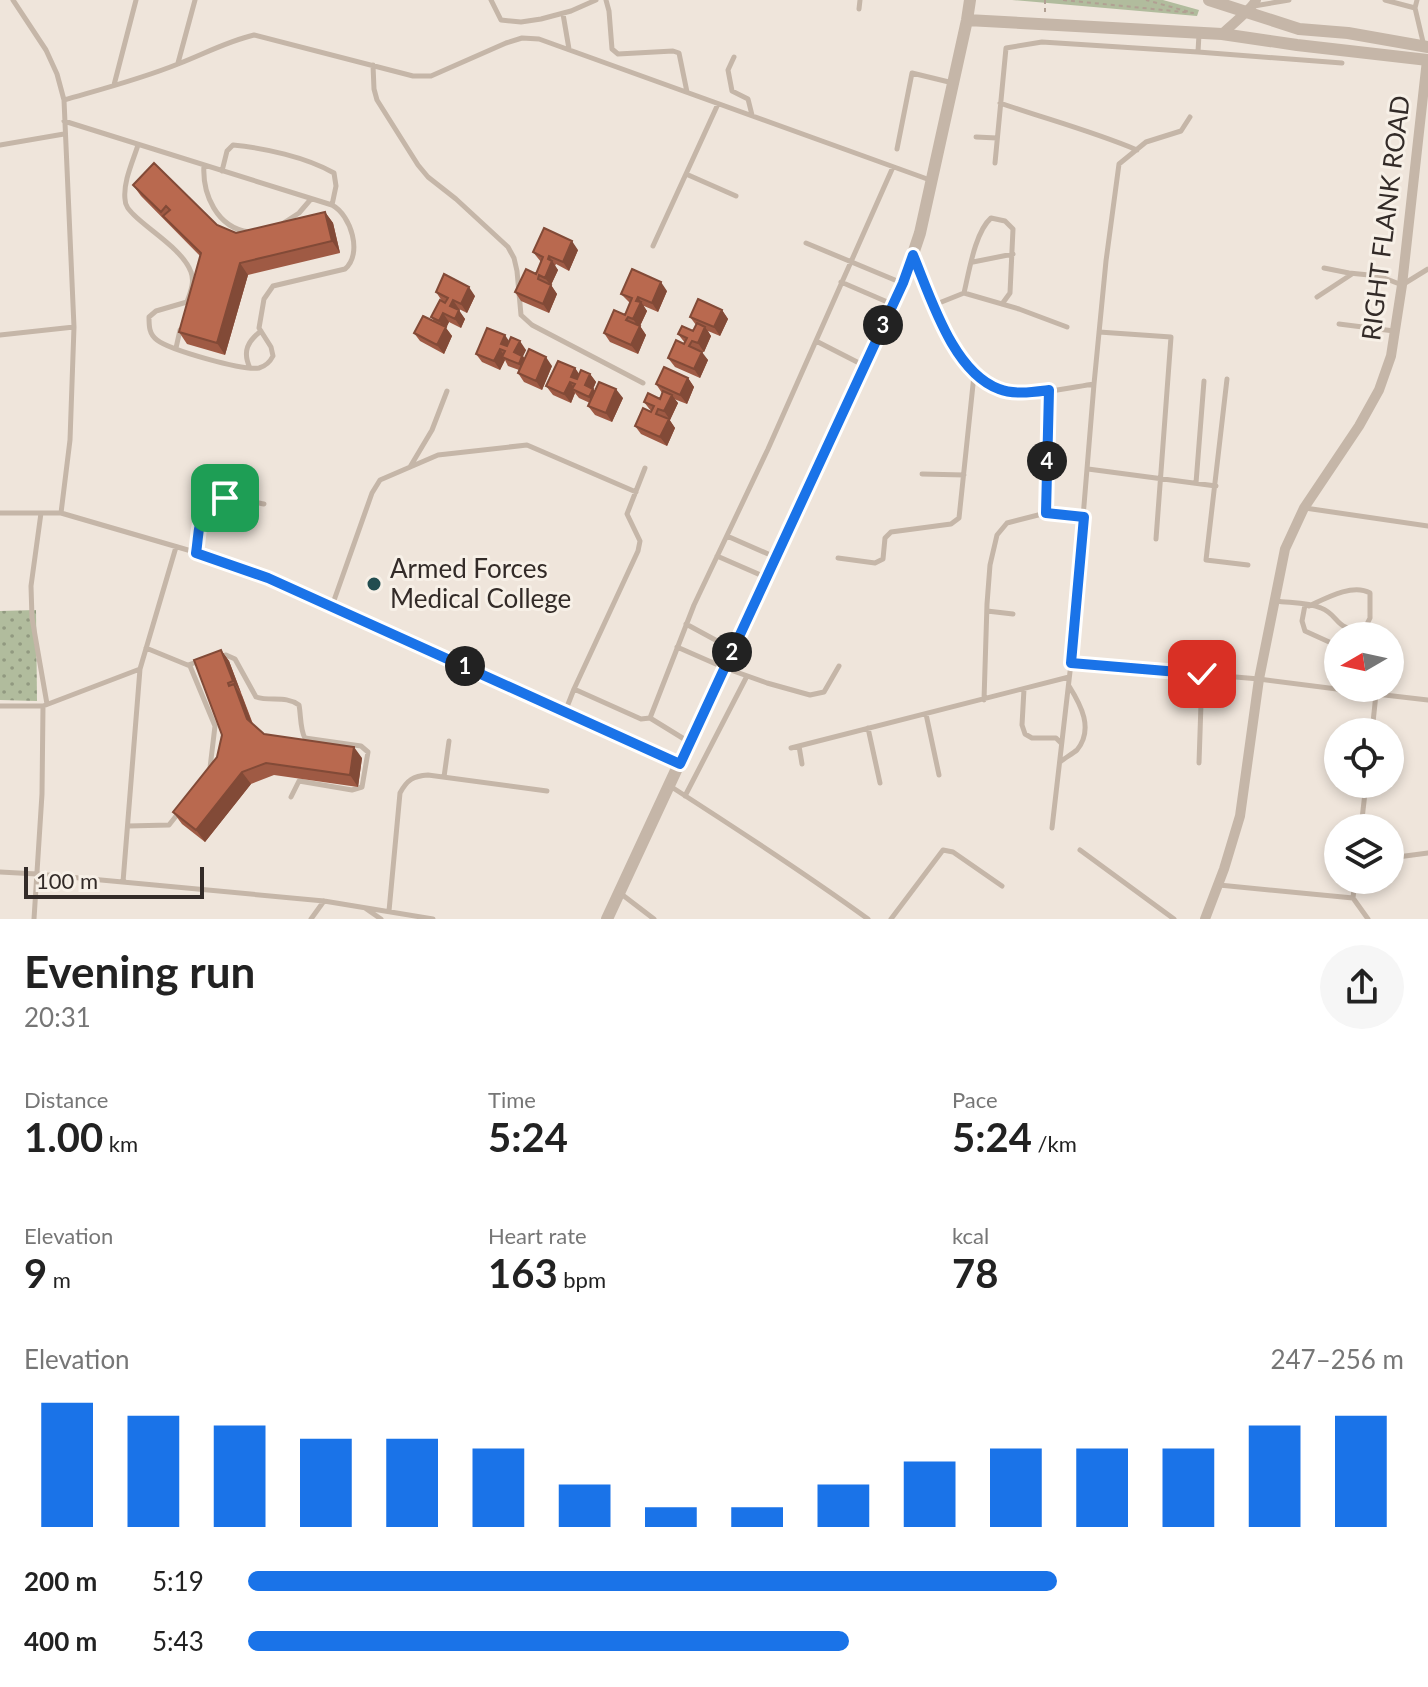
<!DOCTYPE html>
<meta charset="utf-8">
<style>
body{margin:0;font-family:Lato,sans-serif;background:#f6f6f6;color:#222;height:100vh;display:flex;flex-direction:column;font-size:30px;white-space:nowrap}
*{box-sizing:border-box;margin:0}
p{font-size:26px;color:#767676}
.icon{flex:none;width:44px;height:44px;fill:none;stroke:currentColor;stroke-width:2;stroke-linecap:round;stroke-linejoin:round}
.map{position:relative;height:919px;overflow:hidden}
.side{display:flex;flex-direction:column;background:#fff;flex:1}
.side>*{flex:none}
.needle{width:52px;rotate:261deg}
.buttons{position:absolute;left:1324px;top:622px;display:grid;gap:16px}
.buttons a{display:grid;place-items:center;width:80px;height:80px;border-radius:50%;background:#fff;box-shadow:0 4px 12px #0003;font-size:40px}
.scale{position:absolute;left:24px;bottom:20px;width:180px;box-sizing:border-box;padding-left:8px;border:4px solid #332b28;border-top:0;font-size:22px;line-height:28px;white-space:nowrap;color:#332b28;-webkit-text-stroke:6px #f7f0e7;paint-order:stroke}
.pin{position:absolute;display:grid;place-items:center;width:68px;height:68px;color:#fff;margin:-34px;border-radius:16px;box-shadow:0 4px 12px #0006}
.km{position:absolute;width:40px;height:40px;margin:-20px;border-radius:50%;background:#222;color:#fff;font-size:22px;line-height:40px;text-align:center}
.round{display:grid;place-items:center;flex:none;width:84px;height:84px;border-radius:42px;background:#f6f6f6}
.overview{display:flex;align-items:center;justify-content:space-between;height:136px;padding:0 24px}
h1{font-size:44px;font-weight:700;line-height:60px}
.stats{display:grid;grid-template-columns:repeat(3,1fr);gap:12px;height:136px;padding:8px 24px}
.stats div{display:grid;align-content:center}
.stats b{font-size:40px;font-weight:700}
.stats small{font-size:22px;font-weight:400}
.stats p{font-size:22px}
.chart{height:224px;padding:16px 24px}
.chart p{display:flex;justify-content:space-between}
.chart svg{width:100%;height:144px;margin-top:8px;stroke:#1a73e8;stroke-width:6}
ul{padding:0 24px;list-style:none;font-size:26px}
li{display:grid;grid-template-columns:128px 96px 1fr;align-items:center;height:60px}
li i{height:20px;border-radius:10px;background:#1a73e8}
.map>svg:first-child{display:block}
.park{fill:url(#park-dots)}
.garden{fill:#b1bc9d}
.lines{fill:none;stroke-linecap:round;stroke-linejoin:round}
.path{stroke:#b1a093;stroke-width:2;stroke-dasharray:4 4;stroke-linecap:butt}
.service{stroke:#c5b6a8;stroke-width:5}
.minor{stroke:#c5b6a8;stroke-width:10}
.tertiary{stroke:#c5b6a8;stroke-width:12}
.wall{fill:#9f5a44}
.shaded-wall{fill:#824a37}
.building{fill:#b9694f;stroke:#824a37;stroke-width:2}
.route-casing{stroke:#fff;stroke-width:16}
.route{stroke:#1a73e8;stroke-width:10}
.poi-dot{fill:#224d50;stroke:#f7f0e7;stroke-width:3}
.labels{text-anchor:middle;stroke-width:6;stroke-linejoin:round;paint-order:stroke}
.street-label{font-size:26px;fill:#332b28;stroke:#f7f0e7}
.poi-label{font-size:26px;fill:#332b28;stroke:#f7f0e7;text-anchor:start}
</style>
<div class="map">
<svg width="1428" height="919" viewBox="0 0 1428 919">
<defs>
<pattern id="park-dots" width="8" height="8" patternUnits="userSpaceOnUse" patternTransform="scale(2)"><rect width="8" height="8" fill="#b1bc9d"/><path d="M2 2h.1M6 6h.1" fill="none" stroke="#919980" stroke-width="1.8" stroke-linecap="round"/></pattern>
</defs>
<rect width="100%" height="100%" fill="#efe5db"/>
<!-- park -->
<path class="park" d="M36 610 37 701 0 700V611Z"/>
<!-- garden -->
<path class="garden" d="M1012 0H1163L1199 10 1197 16Z"/>
<g class="lines">
<!-- path -->
<path class="path" d="M1063 0 1193 13 1146 0
M1045 12V0"/>
<!-- service -->
<path class="service" d="M13 0 46 50 57 74 64 100 74 327 70 440 61 513
M491 0 501 20 521 22 541 19 571 11 596 0
M606 0 609 11 612 49 618 54 673 51 679 53 687 92
M1385 0 1415 8
M1417 0 1415 8 1424 46
M1254 6 1289 0
M859 9 860 0
M563 14 569 49
M1198 52 1342 63
M734 57 728 70 732 91 748 99 752 115
M178 63 195 0
M373 65 374 89 377 100 418 165 428 177 456 199 508 247 514 258 517 271 521 315 532 325 643 383
M114 85 136 0
M64 100C102 89 141 79 178 64 204 54 228 41 254 35L413 76H431L506 43 522 38 539 39 930 180
M1000 103C1046 119 1092 131 1137 150
M64 121 332 205C351 215 363 254 345 269L273 286 264 299 259 328 271 347 273 356C270 362 266 366 259 368 243 371 170 350 157 340 149 334 149 326 149 317L156 311 187 302C190 293 195 282 191 272 183 250 150 231 134 215 129 210 125 206 125 199 123 182 133 161 138 145
M976 137 997 138
M0 145 64 134
M897 149 912 73 953 83
M995 163 1006 48 1042 42 1198 52 1199 34
M204 165C202 194 217 228 249 232
M222 171 227 151 233 145C264 148 306 157 334 173L336 186 332 205
M686 174 736 196
M282 224 299 213 311 199
M806 243 902 283
M653 246 718 104
M914 258C931 298 955 376 1001 390 1027 398 1067 388 1094 384L1071 663 1052 828
M973 262 1013 254
M1324 268 1349 273 1379 276 1402 285 1428 269
M841 282 892 304
M964 293C969 272 975 232 991 218L1005 221 1013 229 1010 293 1002 304
M1317 297 1352 274
M934 305 964 293 1019 309 1067 327
M1339 324 1394 331
M1099 332 1171 337 1156 539
M0 335 74 327
M816 341 863 365
M176 348 180 330
M250 368C242 351 248 341 261 331
M1227 379 1206 560 1248 565
M1094 384 1106 261 1119 164 1146 142 1181 131 1190 117
M1049 390 1046 513 1084 517
M410 467 432 430 447 391
M1088 469 1216 486
M922 474 964 475
M1196 483 1204 381
M1305 508 1428 526
M0 513H61L205 555 268 578 677 763
M41 513 31 586 32 618 47 704
M727 536 775 557
M196 553C198 541 198 526 202 515 210 490 244 501 264 504
M717 556 765 577
M838 558 875 563 883 559 885 538 891 532 951 524 959 518 974 375
M1276 601C1289 603 1308 602 1321 608 1340 615 1335 633 1365 628L1370 618V593C1353 583 1326 598 1309 606
M1305 605 1302 621 1305 631 1338 646
M332 606 372 493 380 480 438 455 527 445 636 492
M987 611 1013 614
M686 624 732 649
M677 647 725 668 767 683 810 695 824 692 839 666
M146 648 190 666 215 726 210 768
M221 656 226 655 235 659 256 697C271 702 285 695 299 705 301 715 300 730 305 738L361 746 368 752 362 787 352 790 299 781 291 797
M1071 663 1259 679 1376 694
M188 665 200 661
M574 689 641 719 650 718 689 742
M1024 689 1022 725 1025 734 1032 738H1056L1061 743
M984 700 987 604 990 565 997 535 1007 523 1046 513
M0 706H43L140 669 176 547
M565 712 574 689 638 551 640 541 627 514 645 468
M926 714 939 775
M650 718 694 605 768 449 893 167
M868 728 880 783
M1372 732 1376 694 1428 700
M799 746 802 764
M791 748 1069 677
M1060 762C1065 758 1072 754 1077 750 1094 729 1081 705 1069 686
M1199 763 1202 674
M444 777 449 741
M670 786C737 829 803 872 868 919
M685 796 747 676
M128 826 169 825 180 811
M1361 828 1366 784
M1080 850 1174 919
M1390 858 1428 853
M0 872 37 874 324 901 433 919
M123 882 140 669
M1219 885 1353 898 1368 919
M620 893 654 919
M1353 898 1355 880
M365 908 381 919
M389 911 400 793C407 780 413 776 428 775L547 791
M34 919 42 794 43 706
M311 919 324 901
M891 919 943 850 953 852 1002 886"/>
<!-- minor -->
<path class="minor" d="M1222 34C1230 26 1252 9 1256 0
M1205 919 1224 869 1240 816 1259 679 1285 549 1304 508 1359 426 1379 390 1391 356 1402 285 1427 60"/>
<!-- tertiary -->
<path class="tertiary" d="M1209 0 1299 29 1348 33 1428 47
M967 20 1222 34 1297 45 1428 60
M607 919 906 275 920 233 967 20 970 0"/>
</g>
<!-- wall -->
<path class="wall" d="M133 185 217 225 236 233 325 212 333 223 340 253 248 275 225 355 187 344 179 332 200 256 141 196Z
M578 250 569 271 556 264 555 266 558 270 551 285 557 294 549 313 521 301 515 292 536 274 541 262 533 252Z
M667 291 658 312 644 306V307L647 311 640 326 646 335 638 354 610 342 604 333 625 315 630 303 621 294Z
M436 292 475 296 467 313 459 309 458 310 465 319 461 328 449 322 446 328 452 336 444 354 420 341 414 333 435 322 431 317 442 301Z
M722 310 728 319 720 336 708 331 711 336 704 352 698 350 708 360 700 378 675 367 668 358 685 343 678 334 693 331 696 325 690 317Z
M509 341 526 350 523 356 524 359 552 366 542 390 524 382 518 373 519 370 508 366 505 360 500 370 482 362 476 354Z
M575 368 579 374H590L596 382 593 389 595 391 623 398 612 422 595 415 588 406 590 403 579 398 575 393 571 403 553 395 546 386Z
M688 378 694 387 687 404 674 399 678 403 670 420 665 417 669 419 675 428 667 446 641 434 635 426 651 411 644 402 660 399 662 393 656 384Z
M221 650 229 661 253 724 264 734 362 758 358 787 274 775 251 784 205 842 182 824 173 812 217 757 222 735Z"/>
<!-- shaded-wall -->
<path class="shaded-wall" d="M325 212 333 223 340 253 332 241Z
M572 241 578 250 569 271 563 262Z
M549 256 558 270 551 285 557 294 549 313 543 304 551 286 545 278Z
M240 263 248 275 225 355 217 343Z
M661 282 667 291 658 312 652 303Z
M469 287 475 296 467 313 461 304Z
M638 297 647 311 640 326 646 335 638 354 631 345 639 328 633 319Z
M453 300 459 309 456 315 450 306Z
M459 310 465 319 461 328 455 319Z
M722 310 728 319 720 336 714 327Z
M443 313 449 322 446 328 452 336 444 354 437 345 445 329 439 321Z
M705 327 711 336 704 352 698 343Z
M505 335 511 344 507 353 501 344Z
M520 341 526 350 523 356 529 365 525 373 519 364 514 352Z
M500 349 506 358 502 357 505 360 500 370 494 361Z
M702 352 708 360 700 378 694 369Z
M546 357 552 366 542 390 536 381Z
M575 368 581 377 578 385 571 377Z
M590 374 596 382 593 389 599 397 595 406 589 397 585 385Z
M688 378 694 387 687 404 680 395Z
M570 382 576 390 572 389 575 393 571 403 564 394Z
M616 389 623 398 612 422 606 413Z
M672 395 678 403 670 420 664 411Z
M669 419 675 428 667 446 660 437Z
M221 650 229 661 241 693 233 681Z
M234 684 242 696 255 731 247 719Z
M354 747 362 758 358 787 350 775Z
M242 772 251 784 205 842 196 830Z"/>
<!-- building -->
<path class="building" d="M154 163 217 225 236 233 325 212 332 241 240 263 217 343 179 332 201 253 163 216 170 210 166 206 161 212 133 185Z
M544 228 572 241 563 262 549 256 548 259 552 261 545 278 539 275 538 279 551 285 543 304 515 292 526 269 536 274 543 257 533 252Z
M632 269 661 282 652 303 638 297 636 301 641 302 633 319 628 317 626 320 640 326 631 345 604 333 614 310 625 315 632 298 621 294Z
M444 274 469 287 461 304 453 300 450 306 459 310 455 319 443 313 439 321 431 317 440 300 445 303 448 298 436 292Z
M698 299 722 310 714 327 690 317Z
M423 316 446 327 437 345 414 333Z
M697 323 705 327 698 343 692 341 689 346 702 352 694 369 668 358 676 340 684 344 687 338 678 334 682 326 693 331Z
M487 328 505 335 501 344 507 346 511 337 520 341 514 352 522 356 519 364 502 357 505 351 500 349 494 361 476 354Z
M529 349 546 357 536 381 518 373Z
M558 361 575 368 571 377 577 379 581 370 590 374 585 385 593 389 589 397 572 389 575 384 570 382 564 394 546 386Z
M664 367 688 378 680 395 656 384Z
M599 382 616 389 606 413 588 406Z
M663 391 672 395 664 411 658 409 656 414 669 419 660 437 635 426 643 408 651 412 654 406 644 402 648 393 660 399Z
M221 650 233 681 228 683 229 686 234 684 247 719 264 734 354 747 350 775 266 763 242 772 196 830 173 812 217 757 222 735 194 660Z"/>
<g class="lines">
<!-- route casing -->
<g class="route-casing">
<path id="route" d="M225 498C196 503 200 529 196 553L268 578 680 764 903 283 913 255C931 298 953 372 999 389 1014 395 1033 392 1049 390L1046 513 1084 517 1071 663 1202 674"/>
</g>
<!-- route -->
<use href="#route" class="route"/>
</g>
<!-- markers -->
<circle class="poi-dot" cx="374" cy="584" r="8"/>
<g class="labels">
<!-- street labels -->
<g class="street-label">
<text transform="translate(1386 218) rotate(-83)" y="9">RIGHT FLANK ROAD</text>
</g>
<!-- poi labels -->
<g class="poi-label">
<text x="390" y="578">Armed Forces<tspan x="390" dy="30">Medical College</tspan></text>
</g>
</g>
</svg>
<div class="buttons">
<a><svg class="needle" viewBox="-14 -14 28 28"><path d="M0-13l5 13h-10z" fill="#e53935"/><path d="M0 13l5-13h-10z" fill="#767676"/></svg></a>
<a><svg class="icon" aria-label="locate" viewBox="0 0 24 24"><circle cx="12" cy="12" r="6"/><path d="M12 2v4M12 18v4M2 12h4M18 12h4"/></svg></a>
<a><svg class="icon" aria-label="layers" viewBox="0 0 24 24"><path d="M12 4l9 5-9 5-9-5zM3 14l9 5 9-5"/></svg></a>
</div>
<div class="scale">100 m</div>
<div class="pin" style="left:225px;top:498px;background:#1e9e55"><svg class="icon" aria-label="arrive" viewBox="0 0 24 24"><path d="M6 21V4h12l-3 4 3 4H6"/></svg></div>
<div class="pin" style="left:1202px;top:674px;background:#d93025"><svg class="icon" aria-label="check" viewBox="0 0 24 24"><path d="M5 12l5 5 9-10"/></svg></div>
<b class="km" style="left:465px;top:666px">1</b>
<b class="km" style="left:732px;top:652px">2</b>
<b class="km" style="left:883px;top:325px">3</b>
<b class="km" style="left:1047px;top:461px">4</b>
</div>
<section class="side">
<div class="overview"><div><h1>Evening run</h1><p>20:31</p></div><a class="round"><svg class="icon" aria-label="share" viewBox="0 0 24 24"><path d="M12 15V3M7 8l5-5 5 5M5 13v7h14v-7"/></svg></a></div>
<div class="stats">
<div><p>Distance</p><b>1.00<small> km</small></b></div>
<div><p>Time</p><b>5:24</b></div>
<div><p>Pace</p><b>5:24<small> /km</small></b></div>
</div>
<div class="stats">
<div><p>Elevation</p><b>9<small> m</small></b></div>
<div><p>Heart rate</p><b>163<small> bpm</small></b></div>
<div><p>kcal</p><b>78</b></div>
</div>
<div class="chart"><p><span>Elevation</span>247–256 m</p>
<svg viewBox="0 0 160 44" preserveAspectRatio="none"><path d="M5 44V6M15 44V10M25 44V13M35 44V17M45 44V17M55 44V20M65 44V31M75 44V38M85 44V38M95 44V31M105 44V24M115 44V20M125 44V20M135 44V20M145 44V13M155 44V10"/></svg>
</div>
<ul>
<li><b>200 m</b>5:19<i style="width:70%"></i></li>
<li><b>400 m</b>5:43<i style="width:52%"></i></li>
</ul>
</section>
